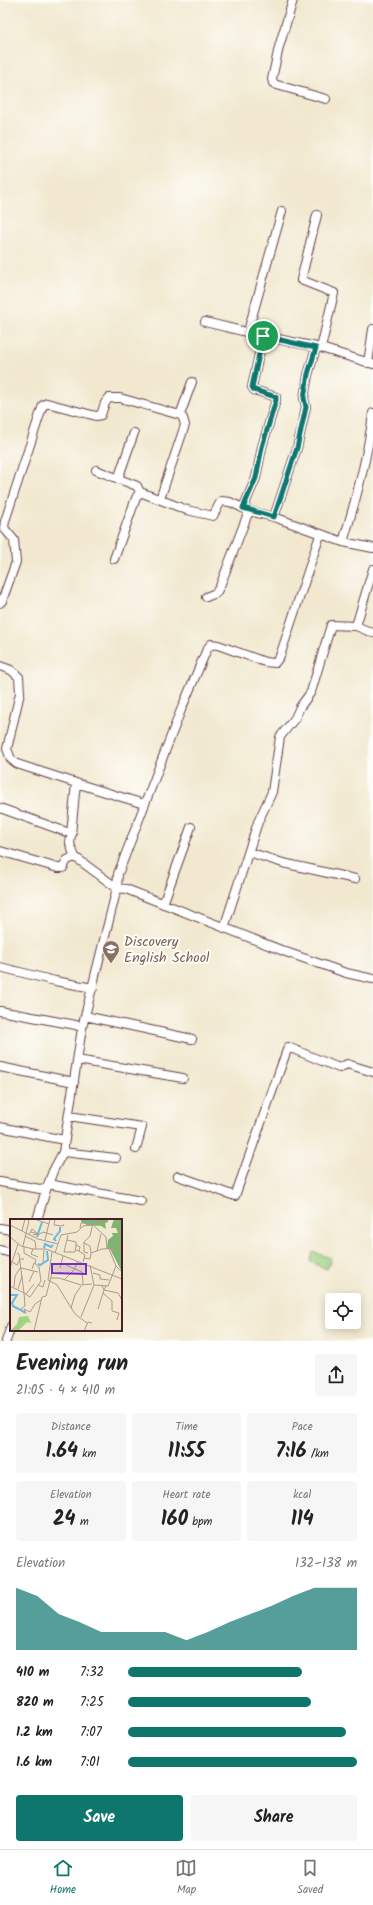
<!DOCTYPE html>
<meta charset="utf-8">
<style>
body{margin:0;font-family:Kalam,sans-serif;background:#f6f6f6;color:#222;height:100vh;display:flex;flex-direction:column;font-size:15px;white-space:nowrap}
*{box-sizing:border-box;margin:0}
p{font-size:13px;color:#767676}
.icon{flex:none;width:22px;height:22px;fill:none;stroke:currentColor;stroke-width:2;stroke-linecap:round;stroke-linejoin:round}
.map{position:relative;height:1341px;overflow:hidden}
.details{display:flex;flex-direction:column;background:#fff;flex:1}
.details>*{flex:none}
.fabs{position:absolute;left:325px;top:1293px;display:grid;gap:8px}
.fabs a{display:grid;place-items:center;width:36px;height:36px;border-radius:4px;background:#fff;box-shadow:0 2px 10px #0003;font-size:20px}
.pin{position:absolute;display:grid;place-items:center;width:34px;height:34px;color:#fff;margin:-17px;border:2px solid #fff;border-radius:50%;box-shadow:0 1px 4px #0007}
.round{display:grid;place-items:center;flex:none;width:42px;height:42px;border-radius:4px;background:#f6f6f6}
.overview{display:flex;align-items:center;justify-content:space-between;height:68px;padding:0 16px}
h1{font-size:22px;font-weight:800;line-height:30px}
.metrics{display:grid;grid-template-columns:repeat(3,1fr);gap:6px;height:68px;padding:4px 16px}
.metrics div{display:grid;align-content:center;border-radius:4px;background:#f6f6f6;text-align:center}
.metrics b{font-size:20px;font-weight:800}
.metrics small{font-size:11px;font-weight:400}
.metrics p{font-size:11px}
.chart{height:112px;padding:8px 16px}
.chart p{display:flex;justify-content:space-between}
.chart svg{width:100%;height:72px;margin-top:4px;fill:#0f766e;opacity:.7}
.primary-button{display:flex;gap:8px;margin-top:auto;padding:8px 16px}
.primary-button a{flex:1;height:46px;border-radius:4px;background:#0f766e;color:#fff;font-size:16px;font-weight:800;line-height:46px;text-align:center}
.primary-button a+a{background:#f6f6f6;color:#222}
ul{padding:0 16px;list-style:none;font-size:13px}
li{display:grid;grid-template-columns:64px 48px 1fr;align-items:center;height:30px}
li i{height:10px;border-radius:5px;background:#0f766e}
.tab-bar{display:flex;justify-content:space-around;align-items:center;height:56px;border-top:1px solid #e0e0e0;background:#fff;font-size:11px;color:#767676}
.tab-bar a{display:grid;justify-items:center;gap:2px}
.tab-bar .on{color:#0f766e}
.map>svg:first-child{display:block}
.grass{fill:url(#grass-tufts);stroke:#757957}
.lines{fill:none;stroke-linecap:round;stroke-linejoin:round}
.street-casing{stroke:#633d44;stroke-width:10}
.street{stroke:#fff;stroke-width:8}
.route-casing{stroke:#fff;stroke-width:8}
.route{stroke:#0f766e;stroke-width:5}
.labels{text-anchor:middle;stroke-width:4;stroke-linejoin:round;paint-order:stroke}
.education-label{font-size:14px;fill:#785e54;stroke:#fdfcf7;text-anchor:start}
.inset-river{fill:none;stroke:#69b8e3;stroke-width:2}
.inset-road{fill:none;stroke:#ae988d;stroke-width:1}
.view{fill:#7b2cbf;fill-opacity:0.15;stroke:#7b2cbf;stroke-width:2}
.inset-edge{fill:none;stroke:#4a1f2b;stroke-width:2}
</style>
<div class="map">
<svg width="373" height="1341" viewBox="0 0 373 1341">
<defs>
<pattern id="grass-tufts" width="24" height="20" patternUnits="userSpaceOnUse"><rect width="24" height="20" fill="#a0d383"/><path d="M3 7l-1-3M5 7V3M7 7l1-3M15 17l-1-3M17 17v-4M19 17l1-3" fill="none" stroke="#8bb571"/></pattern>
</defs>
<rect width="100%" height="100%" fill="#fdfcf7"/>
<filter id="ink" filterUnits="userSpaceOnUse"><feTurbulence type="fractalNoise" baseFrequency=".025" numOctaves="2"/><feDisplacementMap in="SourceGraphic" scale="8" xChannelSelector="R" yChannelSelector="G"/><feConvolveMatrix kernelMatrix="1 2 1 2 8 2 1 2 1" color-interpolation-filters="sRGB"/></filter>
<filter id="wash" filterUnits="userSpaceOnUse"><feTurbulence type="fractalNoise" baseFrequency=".012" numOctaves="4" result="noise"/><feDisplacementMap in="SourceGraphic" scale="16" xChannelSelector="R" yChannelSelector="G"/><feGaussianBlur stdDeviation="0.9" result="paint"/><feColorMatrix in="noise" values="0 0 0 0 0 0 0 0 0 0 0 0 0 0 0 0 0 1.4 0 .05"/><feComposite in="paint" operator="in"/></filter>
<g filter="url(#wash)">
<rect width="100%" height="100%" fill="#f1e8cf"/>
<!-- grass -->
<path class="grass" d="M313 1252 331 1258 327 1269 310 1262Z"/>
</g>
<g filter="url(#ink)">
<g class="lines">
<!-- street casing -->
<g class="street-casing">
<path id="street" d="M293 0 279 47 272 79 273 83 277 85 326 99
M317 215 301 280 334 293 321 348
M205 322 263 336 321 348 373 364
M248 331 282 211
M368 363 373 329
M180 415 192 382
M96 470 137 486 140 492 187 510 213 516 221 501 230 502 249 511 274 517 343 542 373 548
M118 479 134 433
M243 508 256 478 262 447 276 400V397L254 390 252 387 263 336
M274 517 297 448 306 407 304 398 308 375 316 348
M343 542C356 500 368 457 373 413
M114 559 136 498 140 492
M373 569 356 626 373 633
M206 597 216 593 220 586 249 511
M0 603 2 601 16 562 14 540 4 528 5 521 43 405 47 403 96 416 101 415 105 403 109 398H120L180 415 183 418 185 425 160 499
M0 666 11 670 19 677 20 693 7 749 11 759 17 764 76 783 70 844 75 857 117 888 126 889 286 952 346 973 373 979
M76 783 144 804
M0 808 72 834
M0 851 58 868H63L67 860 75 857
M249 852 283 863 355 879
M163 904 191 827
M224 928 258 822 272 792 280 737 295 718 300 707 311 692 331 625 356 626
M0 967 55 981 93 988
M0 1011 76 1025 82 1028
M85 1016 192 1039
M77 1060 183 1078
M0 1067 74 1082
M69 1116 142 1127 136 1149
M0 1127 64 1140
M63 1152 116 1158
M178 1176 235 1196 288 1047 339 1068 347 1064 373 1072
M0 1182 46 1190 53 1171 63 1152 82 1028 117 888 118 874 181 710 207 649 211 644 218 645 265 662 275 663 280 656 320 535
M48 1184 141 1201
M37 1220 46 1190
M0 1228 11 1230
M0 1250 11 1253
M6 1341 11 1326"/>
</g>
<!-- street -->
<use href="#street" class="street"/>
</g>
</g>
<g class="lines" filter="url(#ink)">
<!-- route casing -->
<g class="route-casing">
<path id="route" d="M263 336 316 348 308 374 304 398 306 407 297 448 274 517 243 508 256 478 262 447 276 400V397L254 390 252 387Z"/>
</g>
<!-- route -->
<use href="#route" class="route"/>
</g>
<!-- icons -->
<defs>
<g id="school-pin" transform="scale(0.9)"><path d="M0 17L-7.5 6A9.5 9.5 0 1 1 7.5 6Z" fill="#8d6e63" stroke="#fdfcf7"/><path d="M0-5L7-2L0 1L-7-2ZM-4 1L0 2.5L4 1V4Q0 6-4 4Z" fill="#fff"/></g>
</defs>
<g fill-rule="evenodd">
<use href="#school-pin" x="111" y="949"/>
</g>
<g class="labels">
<!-- education labels -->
<g class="education-label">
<text x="124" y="946">Discovery<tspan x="124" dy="16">English School</tspan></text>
</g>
</g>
<!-- overview -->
<g transform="translate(10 1219)">
<rect width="112" height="112" fill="#f1e8cf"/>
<path d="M18 97 21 104 17 103 8 112H0L7 105 9 98Z" fill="#a0d383"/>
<path d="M71 0H98V3L95 4 96 10 91 7 77 6 71 3ZM104 0H112V53L100 30 97 29 98 21 103 17 102 14H108L106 9H101Z" fill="#80b571"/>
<path class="inset-river" d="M27 18 32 3M46 22 44 20 50 12V8M34 29 35 25 41 28 43 26M28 45 30 46 38 41 37 32M0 76H7L2 84 3 87 16 94"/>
<path class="inset-road" d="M24 0 39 5M45 0 44 6 53 7 54 5M0 6 28 20 48 25 45 34M83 6 96 18 97 30M70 9 71 4H78M12 12 15 0M21 13 28 15 23 16M19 16 22 10 27 14M28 16 33 13 43 16M15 17 25 22 26 30M0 18 11 27 23 30H36L112 60M35 21 40 0M57 21 66 23V26M74 24 80 27 81 34 92 30 112 29M48 25 51 16 67 13 73 7 83 6 95 0M13 27 19 2 16 0M14 28V34L26 41 25 45M23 30 21 35 28 38M99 30 106 47M69 32 75 36 73 43M87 32 91 15M42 33 38 61 47 66 65 95 77 104M54 33H65L66 26 70 28 69 32 66 31M54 33 58 16M78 34 74 33V23L80 17 83 4 87 0M74 39 80 40 81 34M1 42 7 46 10 40H14M33 43 34 31M56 46 72 53 73 65M0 49 8 25M11 49 28 53M50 49 53 37M83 54 90 56V60L99 61M41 59H49L71 66 82 65M54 61 64 51 68 42M19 63 24 52M28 66 33 68 35 61M84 66 98 67 106 47 112 53M0 67 14 74 9 35 7 34M96 67 94 71 108 74 112 81M4 68 5 57 11 48M8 70 12 57M93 74 102 82V92L109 94 107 101M16 75 24 65M61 89 65 76 71 67M11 90 15 87 14 74 20 78 31 62 29 48 24 44 22 50M88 90 94 71 92 67M15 93 14 90 20 93 25 85 31 81M71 98 84 66 80 46M24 112 32 78 36 77 42 54M74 112 78 103 82 104"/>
<path class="view" d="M42 45H76V55L42 54Z"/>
<rect width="112" height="112" class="inset-edge"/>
</g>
</svg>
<div class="fabs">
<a><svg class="icon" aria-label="locate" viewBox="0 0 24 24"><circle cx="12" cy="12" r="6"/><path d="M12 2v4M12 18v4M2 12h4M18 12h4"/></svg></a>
</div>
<div class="pin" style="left:263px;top:336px;background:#1e9e55"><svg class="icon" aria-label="arrive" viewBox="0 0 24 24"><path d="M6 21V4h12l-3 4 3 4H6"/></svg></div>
</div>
<section class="details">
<div class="overview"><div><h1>Evening run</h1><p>21:05 · 4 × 410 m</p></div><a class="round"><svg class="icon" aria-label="share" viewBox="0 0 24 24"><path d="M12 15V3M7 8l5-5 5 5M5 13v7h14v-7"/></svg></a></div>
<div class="metrics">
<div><p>Distance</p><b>1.64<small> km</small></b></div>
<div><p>Time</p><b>11:55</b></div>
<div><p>Pace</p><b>7:16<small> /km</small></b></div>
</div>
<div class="metrics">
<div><p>Elevation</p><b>24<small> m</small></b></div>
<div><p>Heart rate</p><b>160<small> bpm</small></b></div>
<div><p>kcal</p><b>114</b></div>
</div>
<div class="chart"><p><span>Elevation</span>132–138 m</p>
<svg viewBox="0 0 160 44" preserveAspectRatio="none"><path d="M0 44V6L10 11L20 22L30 27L40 33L50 33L60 33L70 33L80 38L90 33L100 27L110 22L120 17L130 11L140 6L150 6L160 6V44z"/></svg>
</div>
<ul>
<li><b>410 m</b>7:32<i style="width:76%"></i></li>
<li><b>820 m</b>7:25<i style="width:80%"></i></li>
<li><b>1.2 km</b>7:07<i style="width:95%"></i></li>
<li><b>1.6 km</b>7:01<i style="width:100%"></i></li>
</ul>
<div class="primary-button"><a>Save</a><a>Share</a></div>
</section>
<nav class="tab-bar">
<a class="on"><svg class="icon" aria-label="home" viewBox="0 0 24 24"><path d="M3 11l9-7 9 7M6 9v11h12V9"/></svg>Home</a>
<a><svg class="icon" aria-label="map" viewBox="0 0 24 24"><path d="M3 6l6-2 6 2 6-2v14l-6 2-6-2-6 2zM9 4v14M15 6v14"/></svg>Map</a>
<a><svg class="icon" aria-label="saved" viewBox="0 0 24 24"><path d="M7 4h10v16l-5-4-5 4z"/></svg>Saved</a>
</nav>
